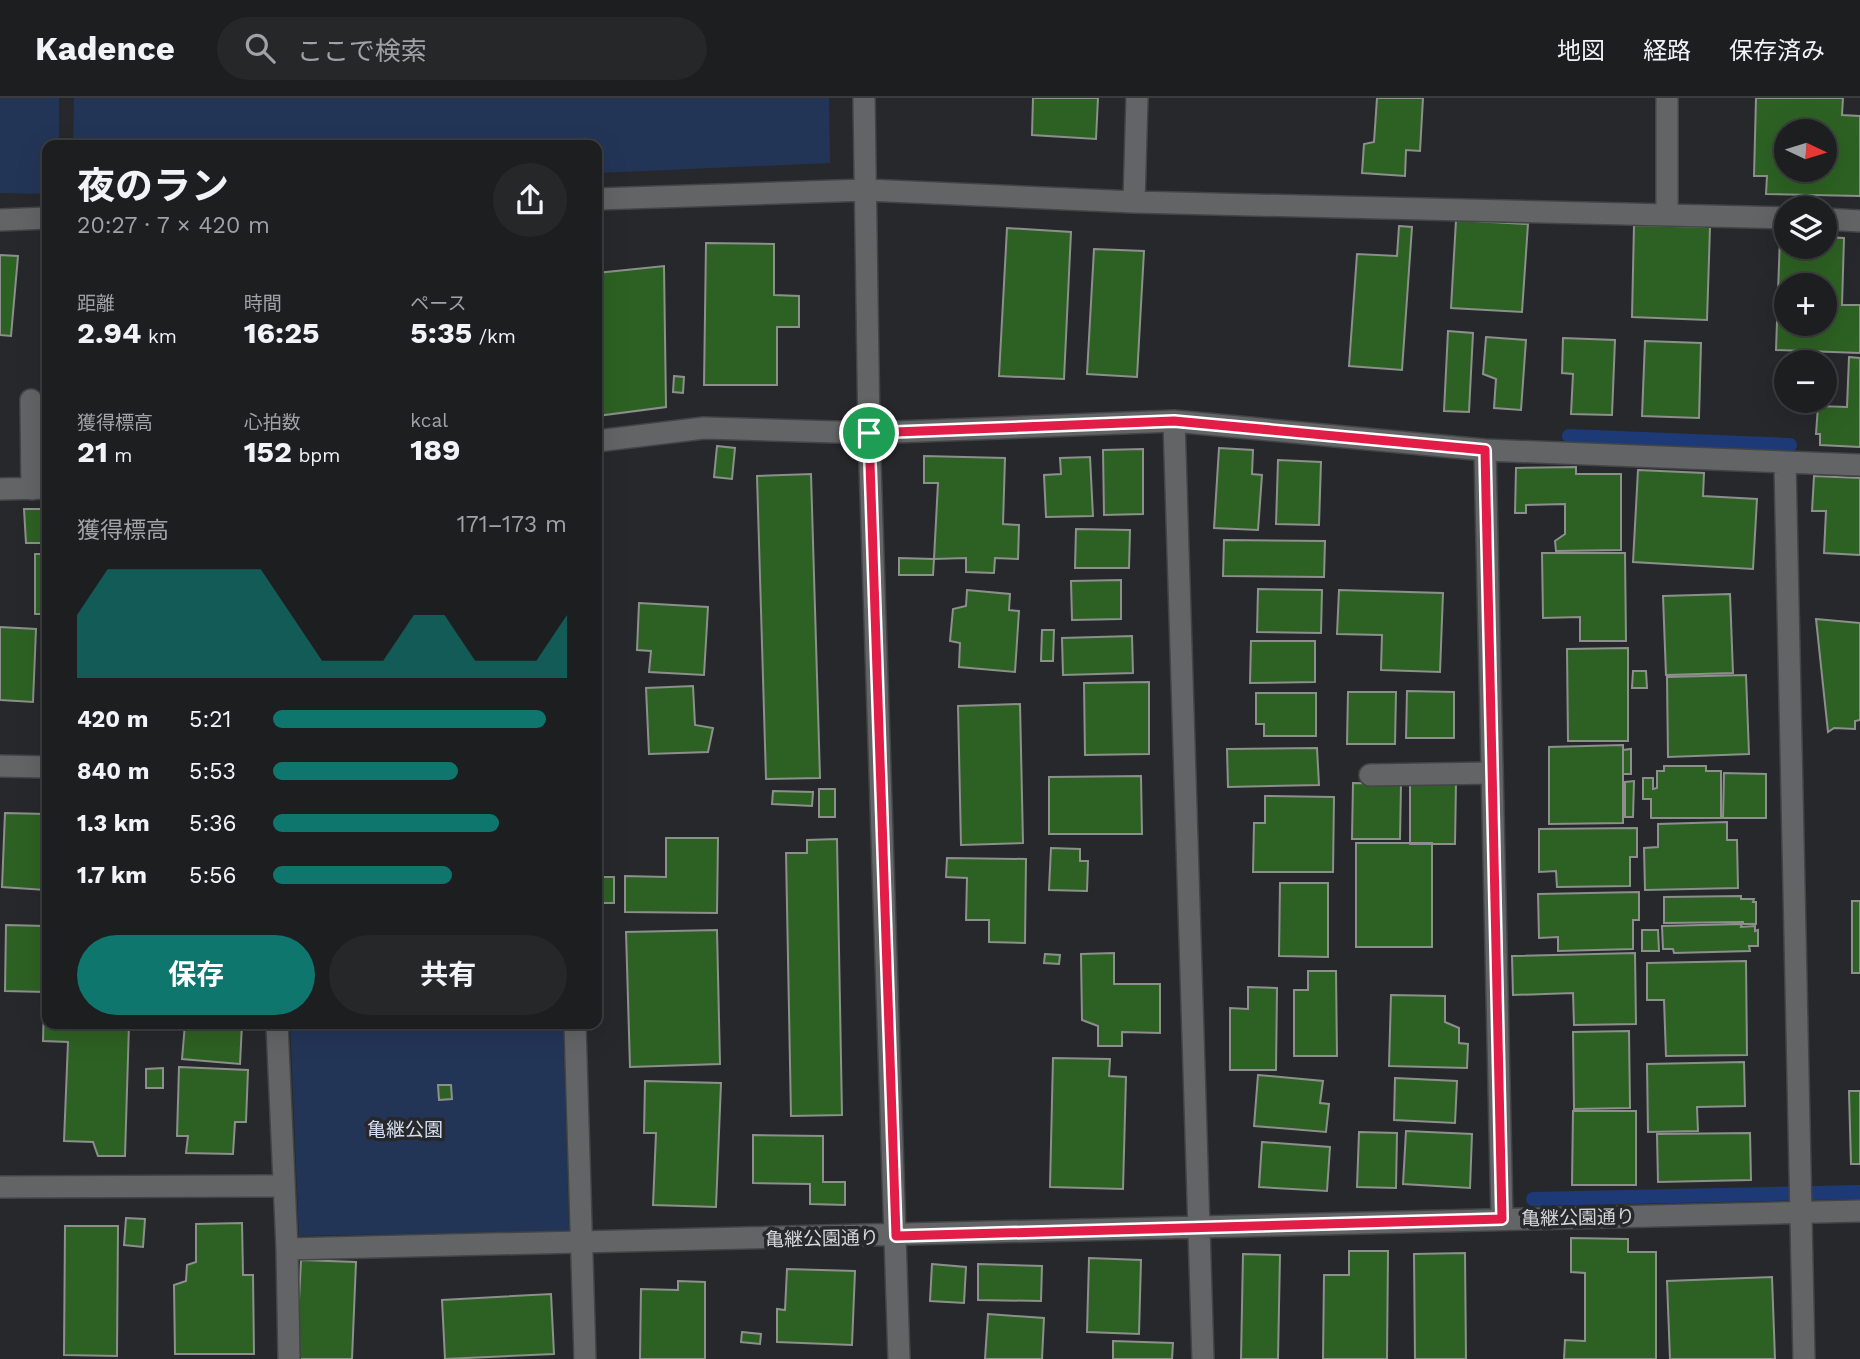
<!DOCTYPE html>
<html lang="ja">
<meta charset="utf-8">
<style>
body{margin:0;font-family:"Work Sans","Noto Sans JP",sans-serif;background:#252729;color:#f1f3f6;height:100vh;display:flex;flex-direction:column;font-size:26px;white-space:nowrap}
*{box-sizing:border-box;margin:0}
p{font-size:23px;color:#a0a2a5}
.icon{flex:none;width:38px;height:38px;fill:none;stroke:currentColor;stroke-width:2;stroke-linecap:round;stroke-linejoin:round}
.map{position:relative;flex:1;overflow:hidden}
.details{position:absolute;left:42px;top:42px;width:560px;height:889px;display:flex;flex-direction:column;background:#1d1e20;border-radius:14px;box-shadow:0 7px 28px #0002,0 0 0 2px #3b3c3e}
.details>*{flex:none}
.needle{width:46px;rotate:94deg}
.buttons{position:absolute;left:1774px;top:21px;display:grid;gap:14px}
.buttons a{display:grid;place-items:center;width:63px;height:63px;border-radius:50%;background:#1d1e20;box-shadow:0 7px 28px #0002,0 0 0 2px #3b3c3e;font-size:35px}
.pin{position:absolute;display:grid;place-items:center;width:60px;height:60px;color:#fff;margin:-30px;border:4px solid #fff;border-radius:50%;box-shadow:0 2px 7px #0007}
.round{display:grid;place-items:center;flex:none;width:74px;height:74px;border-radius:37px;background:#252729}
.summary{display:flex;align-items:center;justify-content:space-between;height:119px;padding:0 35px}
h1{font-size:38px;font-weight:700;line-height:52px}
.stats{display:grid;grid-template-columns:repeat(3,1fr);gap:10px;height:119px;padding:7px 35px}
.stats div{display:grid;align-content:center}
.stats b{font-size:30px;font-weight:700}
.stats small{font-size:19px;font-weight:400}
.stats p{font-size:19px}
.chart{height:196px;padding:14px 35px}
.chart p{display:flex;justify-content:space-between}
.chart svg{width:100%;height:126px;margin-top:7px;fill:#0f766e;opacity:.7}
.action{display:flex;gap:14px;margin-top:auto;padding:14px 35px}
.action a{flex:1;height:80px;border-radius:42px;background:#0f766e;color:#fff;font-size:28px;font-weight:700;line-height:80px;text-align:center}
.action a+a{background:#252729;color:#f1f3f6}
ul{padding:0 35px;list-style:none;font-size:23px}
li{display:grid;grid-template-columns:112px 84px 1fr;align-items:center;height:52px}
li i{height:18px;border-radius:9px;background:#0f766e}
header{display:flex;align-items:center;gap:42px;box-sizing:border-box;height:98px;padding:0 35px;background:#1d1e20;border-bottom:2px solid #3b3c3e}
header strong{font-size:33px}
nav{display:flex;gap:38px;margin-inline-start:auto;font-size:24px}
.search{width:490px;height:63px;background:#252729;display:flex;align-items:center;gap:18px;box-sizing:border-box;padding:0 24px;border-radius:38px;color:#a0a2a5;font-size:26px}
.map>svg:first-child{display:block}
.green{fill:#233557}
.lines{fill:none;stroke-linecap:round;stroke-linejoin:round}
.stream{stroke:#1e3a76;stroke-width:14}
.building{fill:#2d6123;stroke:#8d8f8d;stroke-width:2;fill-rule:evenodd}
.minor-casing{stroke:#434446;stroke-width:24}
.minor{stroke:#626466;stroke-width:21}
.route-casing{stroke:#fff;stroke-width:14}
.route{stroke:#e11d48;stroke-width:9}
.labels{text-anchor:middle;stroke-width:7;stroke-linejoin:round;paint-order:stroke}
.park-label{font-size:19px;fill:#d4def0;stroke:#27282b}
.street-label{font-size:19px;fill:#d5d6d7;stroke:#27282b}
</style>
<header>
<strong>Kadence</strong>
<div class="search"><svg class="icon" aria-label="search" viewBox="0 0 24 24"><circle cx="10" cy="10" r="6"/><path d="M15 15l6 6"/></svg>ここで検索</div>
<nav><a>地図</a><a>経路</a><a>保存済み</a></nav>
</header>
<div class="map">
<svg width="1860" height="1261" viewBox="0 0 1860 1261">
<rect width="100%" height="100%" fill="#27282b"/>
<!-- green -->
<path class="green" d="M0 0H59V47H47V96L0 95Z
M74 0H829L830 65 597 75V47H73Z
M290 926H563L569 1133 299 1138Z"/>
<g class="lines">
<!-- stream -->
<path class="stream" d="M1569 338 1790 347
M1533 1101 1860 1094"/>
</g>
<!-- building -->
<path class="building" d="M1033 0H1098L1096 41 1032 37Z
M1377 0H1423L1420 53 1406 52 1405 78 1362 75 1364 46 1374 44Z
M1756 0H1843L1842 17 1860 18V98L1766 96 1767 78H1754ZM1787 33H1825V72H1787Z
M1456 122 1528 126 1522 214 1451 210Z
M1634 127 1710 129 1707 222 1632 219Z
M1399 128 1412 129 1402 272 1349 268 1357 156 1397 158Z
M1007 130 1071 134 1064 281 999 278Z
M1780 138H1787V149H1825V139L1844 140 1842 207H1860V255L1776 252ZM1787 187H1825V226H1787Z
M706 145 774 146V197L799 198V229H777V287H704Z
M1094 151 1144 153 1137 279 1087 276Z
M0 157 18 158 11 238 0 237Z
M664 168 666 309 597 318V175Z
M1448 233 1473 235 1469 314 1444 313Z
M1486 239 1526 242 1521 312 1494 310 1496 281 1483 276Z
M1563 240 1615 242 1612 317 1571 316 1573 276 1562 275Z
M1645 243 1701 245 1699 320 1642 318Z
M1849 259 1860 260V349L1820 347V336H1816L1818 308 1847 309Z
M674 278 684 279 683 295 673 294Z
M717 348 735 350 732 381 714 379Z
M1219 350 1253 352 1252 376 1262 377 1258 432 1214 430Z
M1143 351V416L1104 417 1103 352Z
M924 358 1005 360 1003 426 1019 427 1018 461 995 460 994 475 966 474V460L934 461 938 385H924Z
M1090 359 1093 418 1046 419 1044 377 1061 376 1060 360Z
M1278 362 1321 364 1319 427 1276 426Z
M1576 369V376H1621V452L1556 453 1555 443 1565 436V406L1526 407V415H1515L1516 370Z
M1638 372 1704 375 1703 398 1757 401 1753 471 1633 464Z
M811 376 820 680 766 681 757 378Z
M1814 378 1860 380V457L1824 455 1826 413H1812Z
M24 411H47V445H26Z
M1076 431 1130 432 1129 470H1075Z
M1224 442 1325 443 1324 479 1223 478Z
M1542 455H1625L1626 543H1580V519L1543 520Z
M35 456H47V516H35Z
M899 460 934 461 933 477H899Z
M1121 482V521L1072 522 1071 483Z
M1258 491 1322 492 1321 535 1257 534Z
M967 492 1010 496 1009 512 1019 513 1015 574 959 569 960 545 950 543 953 511 966 508Z
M1339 492 1443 495 1440 574 1381 572 1382 537 1337 536Z
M1730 496 1733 575 1666 577 1663 498Z
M639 505 708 509 704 577 649 574 651 553 637 552Z
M1816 521 1860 525V622L1855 623V631L1834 630 1828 634Z
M0 529 36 531 33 604 0 602Z
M1042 532H1054L1053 563H1041Z
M1132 538 1133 575 1063 577 1062 540Z
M1251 543H1315V584L1250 585Z
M1628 550V643H1568L1567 551Z
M1633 573H1646L1647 590H1632Z
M1746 577 1749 656 1668 659 1667 579Z
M1149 584V656L1085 657 1084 585Z
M693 588 695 627 713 630 708 654 649 656 646 590Z
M1407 593 1454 594V640H1406Z
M1348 594H1396L1395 646H1347Z
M1256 595H1316V638H1264V626H1256Z
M1020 606 1023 745 961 747 958 608Z
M1623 647V725L1549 726V649Z
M1317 650 1319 687 1228 689 1227 651Z
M1631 651V676H1623V652Z
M1664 668H1706V673H1721V720H1651V701H1643V680H1653V691L1657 690V673H1664Z
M1724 675 1766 676V720H1723Z
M1141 678 1142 736H1049V679Z
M1410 683 1456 684 1455 746H1410Z
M1634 683 1633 719H1625V684Z
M1353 685 1401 686 1400 741H1352Z
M819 691H835V719H819Z
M773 693 813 694 812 708 772 706Z
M1265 698 1334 699 1333 774H1253L1254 725H1265Z
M5 715 47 716 45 792 2 789Z
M1727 724V742H1737L1738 790 1645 792 1644 750 1658 749V726Z
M1637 730V759H1630V788L1557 789 1556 773 1539 774V731Z
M666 740H718L717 815 625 814V778L666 779Z
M837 741 842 1017 791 1018 786 755H807V742Z
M1356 745H1432V849H1356Z
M1051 750 1080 751V763H1088L1087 793 1049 792Z
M947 760 1026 761 1025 845 989 844V822H966L967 780 946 779Z
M597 779H614V805H597Z
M1280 785H1328V859L1279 858Z
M1639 794V822H1633V851L1558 853V839L1539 840 1538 796Z
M1741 798V801H1754L1753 804H1756V826H1743V824L1664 825V799Z
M1852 803H1860V875H1852Z
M1742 826 1741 829 1755 828V833L1758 832V848H1749L1750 853 1674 855 1673 851H1663L1662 828Z
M6 827 46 828 45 894 5 893Z
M717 832 720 966 630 969 626 834Z
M1642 832H1658L1659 853H1642Z
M1114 855V886H1160V935L1122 934V948H1098V928L1082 922 1081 856Z
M1635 855 1636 926 1574 927 1573 895 1513 897 1512 858Z
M1045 856 1060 857 1059 866 1044 865Z
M1746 863 1747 957 1666 958 1664 902H1647V865Z
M1308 873H1336L1337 958H1294V892H1308Z
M1248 889 1277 890 1276 972H1230V910L1248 911Z
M1391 897 1445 898V924L1459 930V945L1468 946 1467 970 1389 968Z
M44 908H47V926H129L125 1058H98L93 1044 64 1043 68 944 43 943Z
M185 926H242L240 966 182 961Z
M1629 933 1630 1010 1574 1011 1573 934Z
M1053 960 1110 961 1109 978 1126 979 1123 1091 1050 1089Z
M1744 964 1745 1008 1697 1009 1698 1033 1648 1034 1647 966Z
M179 969 248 972 246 1024H235L233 1056 186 1055 188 1038H177Z
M163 970V990H146V971Z
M1258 977 1323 983 1320 1005 1329 1006 1326 1034 1254 1028Z
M1395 980 1457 983 1455 1025 1394 1022Z
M645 983 721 985 716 1109 653 1107 656 1035H644Z
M438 987H451L452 1001 439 1002Z
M1849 993H1860V1066H1851Z
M1573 1013H1636V1087H1572Z
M1406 1033 1472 1036 1470 1090 1403 1086Z
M1359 1034 1397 1035 1396 1090 1357 1089Z
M1750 1035 1751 1082 1658 1084 1657 1036Z
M753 1037 823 1038V1084H845V1107L810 1106V1086L753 1085Z
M1262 1044 1330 1049 1327 1093 1259 1089Z
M126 1120 145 1121 143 1149 124 1147Z
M242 1125 243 1177H253L254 1256H175L174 1187 186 1183 187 1167 196 1164V1126Z
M65 1128H118L117 1258 64 1257Z
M1571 1140 1628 1141V1154H1656V1261H1564L1565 1242 1585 1243V1175L1571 1174Z
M1349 1153H1388L1387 1261H1323L1324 1177H1349Z
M1465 1155 1466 1261H1415L1414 1156Z
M1243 1156 1280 1157 1278 1261H1241Z
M1089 1160 1141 1162 1139 1236 1087 1234Z
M301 1162 356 1164 352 1261H296Z
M932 1166 966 1169 964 1205 930 1203Z
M978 1166 1042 1168 1041 1203 978 1202Z
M787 1171 855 1173 852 1247 777 1244V1211L785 1212Z
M1772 1179 1775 1261H1670L1667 1183Z
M678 1183 705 1184V1261H640L641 1191 678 1192Z
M551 1196 554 1256 445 1261 442 1202Z
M988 1216 1044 1220 1042 1261H985Z
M742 1234 761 1236 760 1246 741 1244Z
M1113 1243 1173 1245 1172 1261H1113Z"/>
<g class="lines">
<!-- minor casing -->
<g class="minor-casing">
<path id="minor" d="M864 0 869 335 899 1261
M1667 0V115
M597 101 866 92 1134 104 1787 120
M1134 104 1137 0
M1825 121 1860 123
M0 122 47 120
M31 302 32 391
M1174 323 1203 1261
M597 343 704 330 869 335 1174 323 1485 352 1860 367
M1485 352 1502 1121
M1785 365 1804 1261
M0 391 47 390
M0 668 47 669
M1370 677 1492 675
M277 926 287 1151 289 1261
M575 926 585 1261
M0 1089 284 1088
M287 1151 1860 1113"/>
</g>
<!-- minor -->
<use href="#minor" class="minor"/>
</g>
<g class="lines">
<!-- route casing -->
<g class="route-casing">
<path id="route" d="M1174 323 1485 352 1502 1121 896 1138 869 335Z"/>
</g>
<!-- route -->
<use href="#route" class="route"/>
</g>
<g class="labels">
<!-- park labels -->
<g class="park-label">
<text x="405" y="1038">亀継公園</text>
</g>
<!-- street labels -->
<g class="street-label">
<text transform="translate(1578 1119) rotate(-1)" y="7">亀継公園通り</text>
<text transform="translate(822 1140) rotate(-1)" y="7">亀継公園通り</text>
</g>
</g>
</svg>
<div class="buttons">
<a><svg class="needle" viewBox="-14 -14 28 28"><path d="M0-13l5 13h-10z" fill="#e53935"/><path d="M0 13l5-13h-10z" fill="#a0a2a5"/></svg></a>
<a><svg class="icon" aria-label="layers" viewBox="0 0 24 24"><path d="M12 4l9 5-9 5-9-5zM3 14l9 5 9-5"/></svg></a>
<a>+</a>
<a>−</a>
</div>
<div class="pin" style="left:869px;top:335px;background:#1e9e55"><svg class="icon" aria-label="arrive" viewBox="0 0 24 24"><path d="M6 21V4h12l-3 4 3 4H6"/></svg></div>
<section class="details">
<div class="summary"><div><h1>夜のラン</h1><p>20:27 · 7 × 420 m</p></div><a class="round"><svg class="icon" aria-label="share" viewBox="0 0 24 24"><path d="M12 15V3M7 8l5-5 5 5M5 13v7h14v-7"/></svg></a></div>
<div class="stats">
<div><p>距離</p><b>2.94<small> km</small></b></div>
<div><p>時間</p><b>16:25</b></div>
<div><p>ペース</p><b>5:35<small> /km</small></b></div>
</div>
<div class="stats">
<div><p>獲得標高</p><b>21<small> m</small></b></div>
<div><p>心拍数</p><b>152<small> bpm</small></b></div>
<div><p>kcal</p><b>189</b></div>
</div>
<div class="chart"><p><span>獲得標高</span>171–173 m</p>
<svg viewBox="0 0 160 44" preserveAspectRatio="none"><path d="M0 44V22L10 6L20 6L30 6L40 6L50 6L60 6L70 22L80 38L90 38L100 38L110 22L120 22L130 38L140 38L150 38L160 22V44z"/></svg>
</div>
<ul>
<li><b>420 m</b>5:21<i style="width:93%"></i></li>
<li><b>840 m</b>5:53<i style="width:63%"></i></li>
<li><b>1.3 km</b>5:36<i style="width:77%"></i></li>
<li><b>1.7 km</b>5:56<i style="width:61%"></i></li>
</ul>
<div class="action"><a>保存</a><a>共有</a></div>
</section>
</div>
